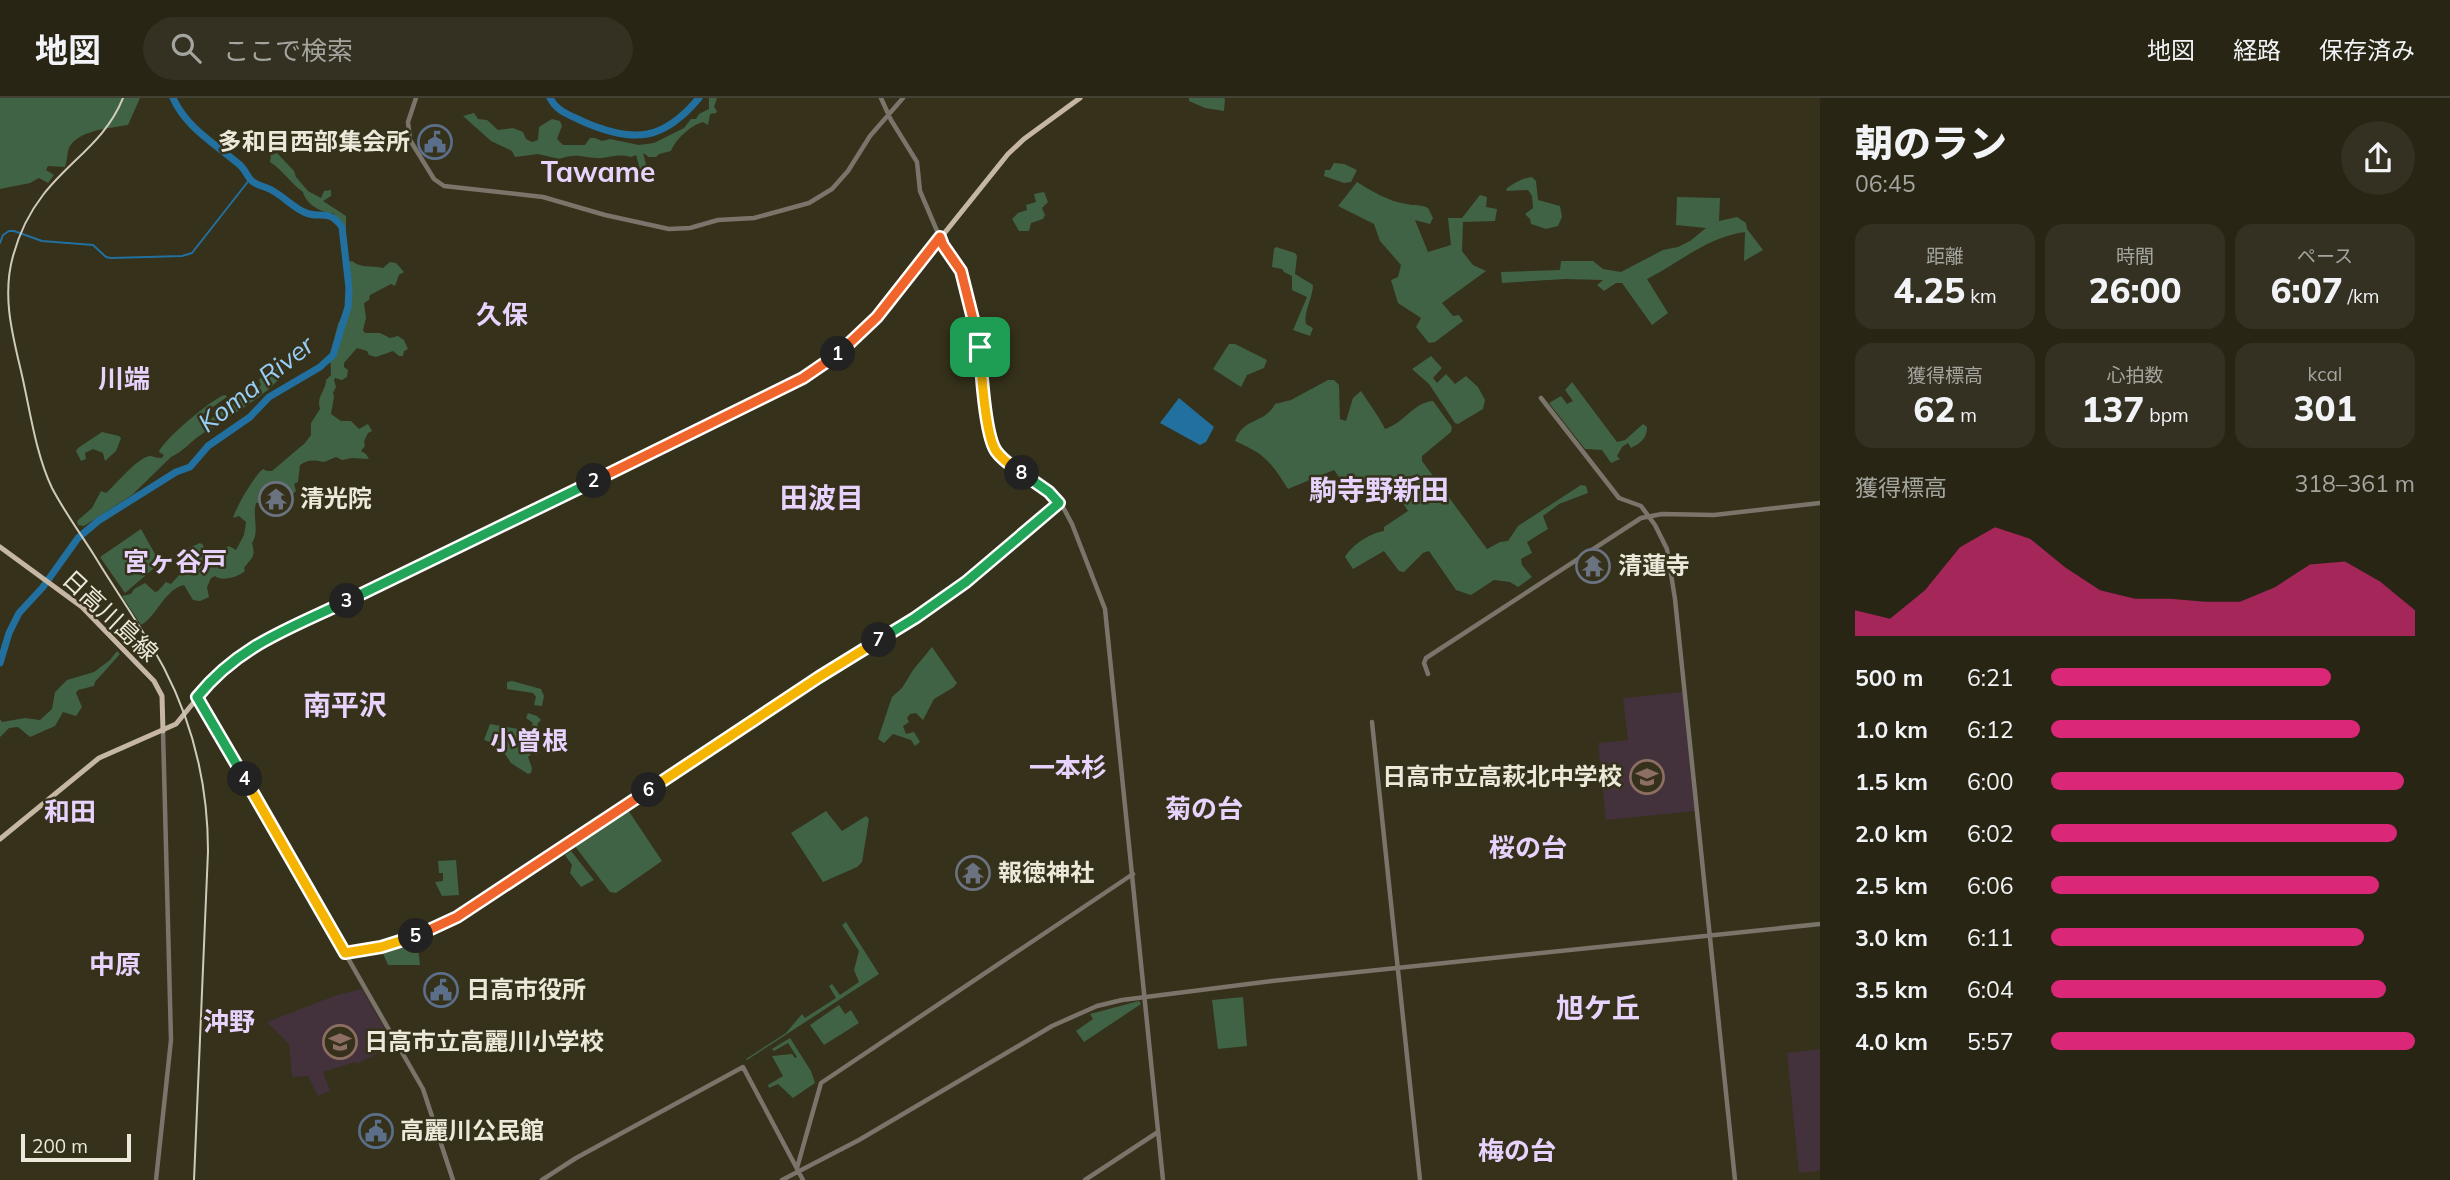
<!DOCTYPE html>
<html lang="ja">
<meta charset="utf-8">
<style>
body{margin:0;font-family:Mulish,"Noto Sans JP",sans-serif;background:#343122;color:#f1f3f6;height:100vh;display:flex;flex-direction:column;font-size:26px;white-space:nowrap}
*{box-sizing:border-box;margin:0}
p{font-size:23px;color:#a5a5a0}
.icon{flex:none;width:38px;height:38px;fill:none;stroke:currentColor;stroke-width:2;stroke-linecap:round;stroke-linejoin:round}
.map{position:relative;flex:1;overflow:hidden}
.panel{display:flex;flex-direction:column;background:#282514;width:630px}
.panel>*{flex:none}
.scale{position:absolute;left:21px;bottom:18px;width:110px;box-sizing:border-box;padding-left:7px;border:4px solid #ece9db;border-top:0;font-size:19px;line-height:24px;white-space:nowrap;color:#ece9db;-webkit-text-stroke:5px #35311a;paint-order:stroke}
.pin{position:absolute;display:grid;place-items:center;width:60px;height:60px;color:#fff;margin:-30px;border-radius:14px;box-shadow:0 4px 10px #0006}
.km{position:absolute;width:35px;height:35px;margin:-18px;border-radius:50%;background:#222;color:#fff;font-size:19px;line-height:35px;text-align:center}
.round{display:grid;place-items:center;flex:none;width:74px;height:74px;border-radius:37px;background:#343122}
.headline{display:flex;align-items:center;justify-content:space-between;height:119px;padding:0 35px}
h1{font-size:38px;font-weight:800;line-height:52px}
.figures{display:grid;grid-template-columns:repeat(3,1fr);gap:10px;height:119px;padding:7px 35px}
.figures div{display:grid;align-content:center;border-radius:18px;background:#343122;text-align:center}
.figures b{font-size:35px;font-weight:800}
.figures small{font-size:19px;font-weight:400}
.figures p{font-size:19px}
.chart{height:196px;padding:14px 35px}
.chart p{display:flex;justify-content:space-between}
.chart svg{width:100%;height:126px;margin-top:7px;fill:#db2777;opacity:.7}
ul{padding:0 35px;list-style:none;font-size:23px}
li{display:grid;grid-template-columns:112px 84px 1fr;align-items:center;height:52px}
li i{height:18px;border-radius:9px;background:#db2777}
header{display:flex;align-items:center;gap:42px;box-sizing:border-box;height:98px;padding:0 35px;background:#282514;border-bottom:2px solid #444234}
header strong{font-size:33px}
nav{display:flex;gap:38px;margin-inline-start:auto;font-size:24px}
.search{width:490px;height:63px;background:#343122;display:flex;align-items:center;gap:18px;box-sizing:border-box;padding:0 24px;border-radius:38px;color:#a5a5a0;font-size:26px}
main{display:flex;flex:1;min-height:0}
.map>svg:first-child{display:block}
.education{fill:#43323b}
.green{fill:#406345}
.water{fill:#2270a0}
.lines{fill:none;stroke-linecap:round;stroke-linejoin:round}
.stream{stroke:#2270a0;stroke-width:2}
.river{stroke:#2270a0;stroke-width:7}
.tertiary{stroke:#7b746a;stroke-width:4.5}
.primary{stroke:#c6b7a4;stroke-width:5}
.rail{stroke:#cecbbb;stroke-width:2}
.split-1-casing{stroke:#fff;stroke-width:14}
.split-2-casing{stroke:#fff;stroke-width:14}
.split-3-casing{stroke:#fff;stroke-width:14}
.split-4-casing{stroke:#fff;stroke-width:14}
.split-5-casing{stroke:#fff;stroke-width:14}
.split-6-casing{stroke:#fff;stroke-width:14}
.split-7-casing{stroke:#fff;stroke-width:14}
.split-8-casing{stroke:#fff;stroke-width:14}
.split-9-casing{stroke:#fff;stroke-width:14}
.split-1{stroke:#f0652b;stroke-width:9}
.split-2{stroke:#f0652b;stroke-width:9}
.split-3{stroke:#22a559;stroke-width:9}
.split-4{stroke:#22a559;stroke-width:9}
.split-5{stroke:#f5b400;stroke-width:9}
.split-6{stroke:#f0652b;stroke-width:9}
.split-7{stroke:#f5b400;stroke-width:9}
.split-8{stroke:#22a559;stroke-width:9}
.split-9{stroke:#f5b400;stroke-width:9}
.labels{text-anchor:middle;stroke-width:5;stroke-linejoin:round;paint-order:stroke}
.poi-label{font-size:24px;font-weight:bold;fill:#ece9db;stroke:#35311a;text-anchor:start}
.street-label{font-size:24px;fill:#ece9db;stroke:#35311a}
.neighbourhood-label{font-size:26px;font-weight:bold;fill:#e7d3fd;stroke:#35311a}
.water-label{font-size:26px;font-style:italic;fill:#98cff9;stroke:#35311a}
.quarter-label{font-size:28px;font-weight:bold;fill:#e7d3fd;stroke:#35311a}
</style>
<header>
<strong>地図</strong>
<div class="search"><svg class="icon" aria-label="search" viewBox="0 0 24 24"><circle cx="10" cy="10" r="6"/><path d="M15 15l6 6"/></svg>ここで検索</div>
<nav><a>地図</a><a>経路</a><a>保存済み</a></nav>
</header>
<main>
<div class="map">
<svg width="1820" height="1082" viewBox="0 0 1820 1082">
<rect width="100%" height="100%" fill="#35311a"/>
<!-- education -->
<path class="education" d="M1683 594 1696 713 1606 722 1598 645 1628 642 1623 600Z
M362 891 394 947 357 966 355 964 323 974 330 993 318 998 308 978 292 979 289 946 267 924 337 897Z
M1820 951V1073L1799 1075 1787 955Z"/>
<!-- green -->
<path class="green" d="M0 0H140L128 27C111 30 74 32 68 53 67 59 67 63 65 69L48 68 46 72 54 77 48 85 39 80 30 85 0 91Z
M709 0H717L714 9 717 13 716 15 710 16 708 27 703 24C691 27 675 42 671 53L659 56 656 59H649L643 55 649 78 642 79 636 57 631 59C618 55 610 60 597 60 580 59 576 55 559 61L538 56 515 59 512 53 491 43 463 18 474 15 478 21 487 22 498 32 513 30 523 34 526 41 532 44 538 42 539 29 552 21 560 23 562 28 557 41 563 47H585L590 40H595L602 43 610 41 639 47 654 45 684 30 691 21H696L699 16 709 11Z
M1189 0H1223L1225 1 1224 13 1205 10 1189 3Z
M277 55 294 73 296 79 308 93 321 100 324 93 331 92V98L323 103 346 118V132L333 115C321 115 306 106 303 94 291 86 283 72 270 64L271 57Z
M1334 65 1344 66 1357 72 1351 84 1344 85 1324 78 1325 72H1330Z
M1532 79 1536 83 1538 102 1560 108 1562 119 1558 128 1546 131 1531 126 1530 121 1525 116 1533 110 1532 98 1528 92 1507 93 1506 91C1514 85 1522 80 1532 79Z
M1357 84C1373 94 1388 103 1406 106 1415 108 1420 106 1428 110L1433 120 1430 126 1415 122 1428 154 1451 147 1448 120H1462L1480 97 1487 99 1486 109 1497 111 1495 123 1463 124 1462 153 1473 167 1486 173 1442 205 1453 218 1459 217 1463 223 1435 244 1429 245 1416 229 1421 220 1398 205 1391 182 1398 179 1401 167 1380 143 1374 126 1338 108Z
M1044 94 1048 104 1042 110 1045 117 1043 121 1031 125 1029 133H1019L1012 121 1018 115 1027 112 1026 107 1036 104 1034 96Z
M1677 99 1720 100 1719 123 1737 119 1746 125 1747 131 1763 152 1744 163 1745 134C1705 140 1681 164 1647 181L1668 215 1652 227 1622 185H1616L1604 193 1597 187 1603 182 1565 181 1502 185 1501 174 1560 172 1561 163H1593L1603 171 1621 174 1663 152 1678 149 1690 143 1706 130 1676 127Z
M1276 149 1295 155 1297 158 1295 176 1313 187C1313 200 1303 214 1306 226L1313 230 1310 238 1293 232 1307 199 1292 192V178L1284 174 1282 171 1272 169 1274 151Z
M352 163C362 171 372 167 383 170L390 164 396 165 404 174 399 177 395 188 391 186 370 197 369 202 364 205 366 220 363 232 365 235H380L390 240 398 238 404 242 408 251 404 253 403 258H399L393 253 376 259 369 257 367 253 357 250 344 265V269L348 272 347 279 342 282 335 280 334 282 336 289 333 295 334 299 331 316 341 323H351L359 331 368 326 372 333 368 335 364 343 365 348 361 353 366 356 369 361 352 360 342 362 336 359 324 364C315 362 308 361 300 367L298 384 294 386 296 393 292 397 285 390 282 392 276 384 263 393 265 404 256 405C252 419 260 433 252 445 256 459 252 459 244 470L245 473C238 479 222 484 215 478L211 480 207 489 209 499 200 503 193 502 184 487C165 491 156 519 141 527L122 498 131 496 134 491 145 485 155 494 158 493 166 484 171 486 190 465 185 452 200 445 203 447 208 461 229 448 236 452 244 437 246 424 239 418 233 420C236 409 254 378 263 371L267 373H272L305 345 311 337V325L320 311C316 298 326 293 326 282L331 277 330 257 338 226 345 212 348 195 346 165Z
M1229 246H1235L1267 262 1264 270 1247 277 1241 289 1213 271Z
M1431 258 1442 270 1433 280 1437 285 1446 276 1455 286 1466 278 1478 289 1485 302 1483 311 1458 326 1455 325 1429 286 1412 271Z
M277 268 285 271C278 292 222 323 202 336 191 343 183 354 171 359L132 397 84 428 78 427 77 423 92 410 101 393 106 395C116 387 138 358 151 358 154 359 158 360 162 360L164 357 159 354C163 342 214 299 225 297L227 299 203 316V323L207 324 227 309 236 305 245 292 252 295 261 287 259 282 261 279 265 278Z
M1328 282H1334L1339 287 1340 321 1346 323 1353 300 1361 293C1369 306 1379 318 1385 331 1406 324 1412 305 1433 303L1452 329 1451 334 1422 358V363L1487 451 1500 444 1508 443 1518 428 1581 387 1586 388 1588 395 1559 406 1543 418 1548 431 1527 444 1532 455 1521 461 1522 467 1532 479 1518 489 1510 484 1494 482 1471 497 1456 492 1429 453 1423 455 1404 474 1399 473 1384 453 1353 471 1345 459C1352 447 1370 435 1384 433V429L1408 413 1401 402 1398 403 1392 386 1386 385 1373 392 1371 388 1365 389 1356 384 1344 386 1334 372 1288 391C1271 364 1265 356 1235 343 1244 318 1264 327 1275 306L1291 302Z
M1572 284 1617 344 1625 342 1643 326 1647 329C1647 340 1641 345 1631 350L1628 345 1622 349 1617 358 1620 361 1611 365 1602 352 1585 351 1549 305 1561 298 1567 306 1573 303 1565 292Z
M102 334 119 338 121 340 116 353 105 363 103 355 93 351 85 355 86 361 81 363 76 353 78 350Z
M141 431 160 465 125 495 100 459Z
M932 549 957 585 954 589 934 601 923 622 916 615 910 616 907 620 909 624 903 628 906 636 914 634 920 644 915 648 911 642 893 636 884 645 878 641 892 599 902 590 913 572Z
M117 553 120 556 95 584 94 588 78 592 76 595 82 609 76 618 63 614 55 628 30 639 18 629 9 630 0 639V621L2 624 25 620 40 622 52 611 55 594 67 582 94 574 110 562Z
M512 583 541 591 544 598 542 608 534 607 536 599 533 595 507 591V584Z
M528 615 537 618 541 622 537 626C542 636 536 646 540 655L536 657 532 655 528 659 532 670 531 675 528 676 511 665 499 647 484 642 490 626 530 633 533 625 526 620Z
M628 712 662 763 616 795 610 794 574 747Z
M826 713 842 733 866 718 869 721 862 764 857 769 823 784 791 735Z
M571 753 594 782 581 789 570 775 572 767 565 757Z
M456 762 459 797 442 798 435 784 443 783V775H439L438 763Z
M846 824 879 876 747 962 746 961 786 935 802 916 805 920 836 900 829 888 832 886 840 897 859 884 854 872 859 853 842 827Z
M394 850H418L420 867H388L382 853Z
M1243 899 1247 948 1218 951 1212 902Z
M1139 903 1141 906 1084 944 1076 933 1093 921 1090 916Z
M839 907 845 916 851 912 859 925 824 947 810 927Z
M790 940 811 973 815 985 793 1000 778 986 769 990 768 987 783 978 772 958 792 956 795 960 797 959 788 945 774 953 772 951Z"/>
<!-- water -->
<path class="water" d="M1179 300 1214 329 1206 344 1200 347 1160 325Z"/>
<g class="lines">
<!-- stream -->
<path class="stream" d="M0 145 3 137 9 133H14L42 143 93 147 106 159 111 160 182 158 192 155 250 81"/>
<!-- river -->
<path class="river" d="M550 0C557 14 570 17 584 24 635 46 664 42 699 0
M0 565 9 535 19 515 43 489 78 440 98 423 176 374 190 369 208 348 250 319 269 299 320 269 333 257 348 209 349 190 342 129C327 109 320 122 304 114 293 109 284 99 273 93 266 88 255 88 250 81 246 76 245 72 241 68 216 46 187 31 173 0"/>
<!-- tertiary -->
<path class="tertiary" d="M416 0 408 24 410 42 434 81 444 88 543 99 605 117 669 131 690 130 718 122 754 120 809 105 832 91 848 73 870 38 903 0
M881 0 891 22 917 64 920 93 943 147 961 173 966 198 978 236 982 290 994 350 1003 361 1049 394 1064 411 1072 426 1105 511 1163 1082
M1541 300 1619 400 1641 408 1655 427 1667 451 1675 501 1735 1082
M1428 576 1424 565 1426 560 1641 420 1662 416 1714 417 1820 405
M198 599 423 991 453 1082
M1372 624 1420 1082
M345 855C385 848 420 837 457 819L819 579 915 520 966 484 1060 405
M797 1070 821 985 1133 776
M156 1082 171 942 163 633
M542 1082 576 1060 743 969 803 1082
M782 1082 859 1042 1052 928 1097 908 1122 902 1272 883 1820 826
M1085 1082 1158 1034"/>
<!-- primary -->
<path class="primary" d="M0 449 82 509 154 583 162 598 163 633
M0 741 99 660 176 626 217 576 253 549 752 305C799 282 841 258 877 219L1008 56 1024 41 1080 0"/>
<!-- rail -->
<path class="rail" d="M123 0C105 44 70 62 43 97 29 115 19 136 13 158 2 197 12 235 21 273 30 311 35 354 52 390 64 413 80 435 94 457 117 495 143 531 164 570 193 626 208 689 208 753L194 1082"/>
</g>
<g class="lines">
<!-- split-1 casing -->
<g class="split-1-casing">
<path id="split-1" d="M838 256 877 219 940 139 943 147 961 173 980 249"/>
</g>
<!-- split-2 casing -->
<g class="split-2-casing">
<path id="split-2" d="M594 383 803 280 838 256"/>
</g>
<!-- split-3 casing -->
<g class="split-3-casing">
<path id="split-3" d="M347 503 594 383"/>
</g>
<!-- split-4 casing -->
<g class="split-4-casing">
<path id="split-4" d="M245 681 197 599C239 547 289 531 347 503"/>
</g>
<!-- split-5 casing -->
<g class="split-5-casing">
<path id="split-5" d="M245 681 345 855 381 849 416 838"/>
</g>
<!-- split-6 casing -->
<g class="split-6-casing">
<path id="split-6" d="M416 838 457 819 649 692"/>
</g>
<!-- split-7 casing -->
<g class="split-7-casing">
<path id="split-7" d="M649 692 819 579 879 542"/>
</g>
<!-- split-8 casing -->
<g class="split-8-casing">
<path id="split-8" d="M879 542 915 520 966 484 1059 405 1049 394 1022 375"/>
</g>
<!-- split-9 casing -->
<g class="split-9-casing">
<path id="split-9" d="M980 249C981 271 985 337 996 353 1002 362 1013 369 1022 375"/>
</g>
<!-- split-1 -->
<use href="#split-1" class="split-1"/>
<!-- split-2 -->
<use href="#split-2" class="split-2"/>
<!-- split-3 -->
<use href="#split-3" class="split-3"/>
<!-- split-4 -->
<use href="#split-4" class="split-4"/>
<!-- split-5 -->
<use href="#split-5" class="split-5"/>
<!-- split-6 -->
<use href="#split-6" class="split-6"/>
<!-- split-7 -->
<use href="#split-7" class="split-7"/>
<!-- split-8 -->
<use href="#split-8" class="split-8"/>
<!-- split-9 -->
<use href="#split-9" class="split-9"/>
</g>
<!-- icons -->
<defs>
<g id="civic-ring" transform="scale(1.75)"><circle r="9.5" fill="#35311a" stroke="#5c6f8a" stroke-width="1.5"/><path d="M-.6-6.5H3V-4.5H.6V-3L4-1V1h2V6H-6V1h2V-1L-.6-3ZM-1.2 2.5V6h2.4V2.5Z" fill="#5c6f8a"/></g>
<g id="temple-ring" transform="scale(1.75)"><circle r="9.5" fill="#35311a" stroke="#6b7280" stroke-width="1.5"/><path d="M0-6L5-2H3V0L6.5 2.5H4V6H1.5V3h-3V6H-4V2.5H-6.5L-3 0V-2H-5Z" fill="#6b7280"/></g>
<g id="school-ring" transform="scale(1.75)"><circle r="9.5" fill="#35311a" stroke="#8d6e63" stroke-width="1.5"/><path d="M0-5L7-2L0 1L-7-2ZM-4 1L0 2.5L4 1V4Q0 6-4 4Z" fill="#8d6e63"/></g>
</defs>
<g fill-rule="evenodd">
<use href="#civic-ring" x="435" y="44"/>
<use href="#temple-ring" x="276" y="401"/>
<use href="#temple-ring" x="1593" y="468"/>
<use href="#school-ring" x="1647" y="679"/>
<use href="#temple-ring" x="973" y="775"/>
<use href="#civic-ring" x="441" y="892"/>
<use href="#school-ring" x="340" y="944"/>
<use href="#civic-ring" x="376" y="1033"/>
</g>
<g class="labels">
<!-- poi labels -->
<g class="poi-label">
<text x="410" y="52" text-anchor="end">多和目西部集会所</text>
<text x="300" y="409">清光院</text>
<text x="1618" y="476">清蓮寺</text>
<text x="1622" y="687" text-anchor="end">日高市立高萩北中学校</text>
<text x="998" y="783">報徳神社</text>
<text x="466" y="900">日高市役所</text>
<text x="364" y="952">日高市立高麗川小学校</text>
<text x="400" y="1041">高麗川公民館</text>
</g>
<!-- street labels -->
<g class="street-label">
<text transform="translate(110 518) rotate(43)" y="8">日高川島線</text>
</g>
<!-- neighbourhood labels -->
<g class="neighbourhood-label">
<text x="502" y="226">久保</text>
<text x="124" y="290">川端</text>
<text x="175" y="473">宮ヶ谷戸</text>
<text x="529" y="652">小曽根</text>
<text x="1068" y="679">一本杉</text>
<text x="1204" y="720">菊の台</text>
<text x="70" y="723">和田</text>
<text x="1528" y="759">桜の台</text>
<text x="115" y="876">中原</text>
<text x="229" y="933">沖野</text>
<text x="1517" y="1062">梅の台</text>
</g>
<!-- water labels -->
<g class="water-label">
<text transform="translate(256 286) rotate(-38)" y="9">Koma River</text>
</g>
<!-- quarter labels -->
<g class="quarter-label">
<text x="598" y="84">Tawame</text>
<text x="1379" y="402">駒寺野新田</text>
<text x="822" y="410">田波目</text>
<text x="345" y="617">南平沢</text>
<text x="1598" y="920">旭ケ丘</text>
</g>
</g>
</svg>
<div class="scale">200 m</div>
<div class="pin" style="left:980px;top:249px;background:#1e9e55"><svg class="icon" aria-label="arrive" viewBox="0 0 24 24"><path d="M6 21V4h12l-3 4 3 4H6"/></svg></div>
<b class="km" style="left:838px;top:256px">1</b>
<b class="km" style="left:594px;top:383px">2</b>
<b class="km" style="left:347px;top:503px">3</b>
<b class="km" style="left:245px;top:681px">4</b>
<b class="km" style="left:416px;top:838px">5</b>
<b class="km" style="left:649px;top:692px">6</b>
<b class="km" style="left:879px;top:542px">7</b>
<b class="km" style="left:1022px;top:375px">8</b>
</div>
<section class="panel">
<div class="headline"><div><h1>朝のラン</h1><p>06:45</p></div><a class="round"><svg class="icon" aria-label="share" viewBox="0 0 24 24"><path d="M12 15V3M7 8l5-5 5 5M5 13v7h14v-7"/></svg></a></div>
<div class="figures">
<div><p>距離</p><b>4.25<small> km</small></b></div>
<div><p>時間</p><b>26:00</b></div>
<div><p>ペース</p><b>6:07<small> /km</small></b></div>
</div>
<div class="figures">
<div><p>獲得標高</p><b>62<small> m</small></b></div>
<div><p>心拍数</p><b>137<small> bpm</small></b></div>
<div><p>kcal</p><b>301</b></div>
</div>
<div class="chart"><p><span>獲得標高</span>318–361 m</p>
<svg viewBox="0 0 160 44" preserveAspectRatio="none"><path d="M0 44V35L10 38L20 28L30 13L40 6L50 10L60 20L70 28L80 31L90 31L100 32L110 32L120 27L130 19L140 18L150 25L160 35V44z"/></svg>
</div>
<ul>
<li><b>500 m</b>6:21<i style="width:77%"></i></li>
<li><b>1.0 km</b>6:12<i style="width:85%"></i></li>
<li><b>1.5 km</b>6:00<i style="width:97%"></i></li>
<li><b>2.0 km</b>6:02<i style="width:95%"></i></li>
<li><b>2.5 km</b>6:06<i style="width:90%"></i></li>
<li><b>3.0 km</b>6:11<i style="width:86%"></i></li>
<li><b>3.5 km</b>6:04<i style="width:92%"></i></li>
<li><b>4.0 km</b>5:57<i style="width:100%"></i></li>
</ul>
</section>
</main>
